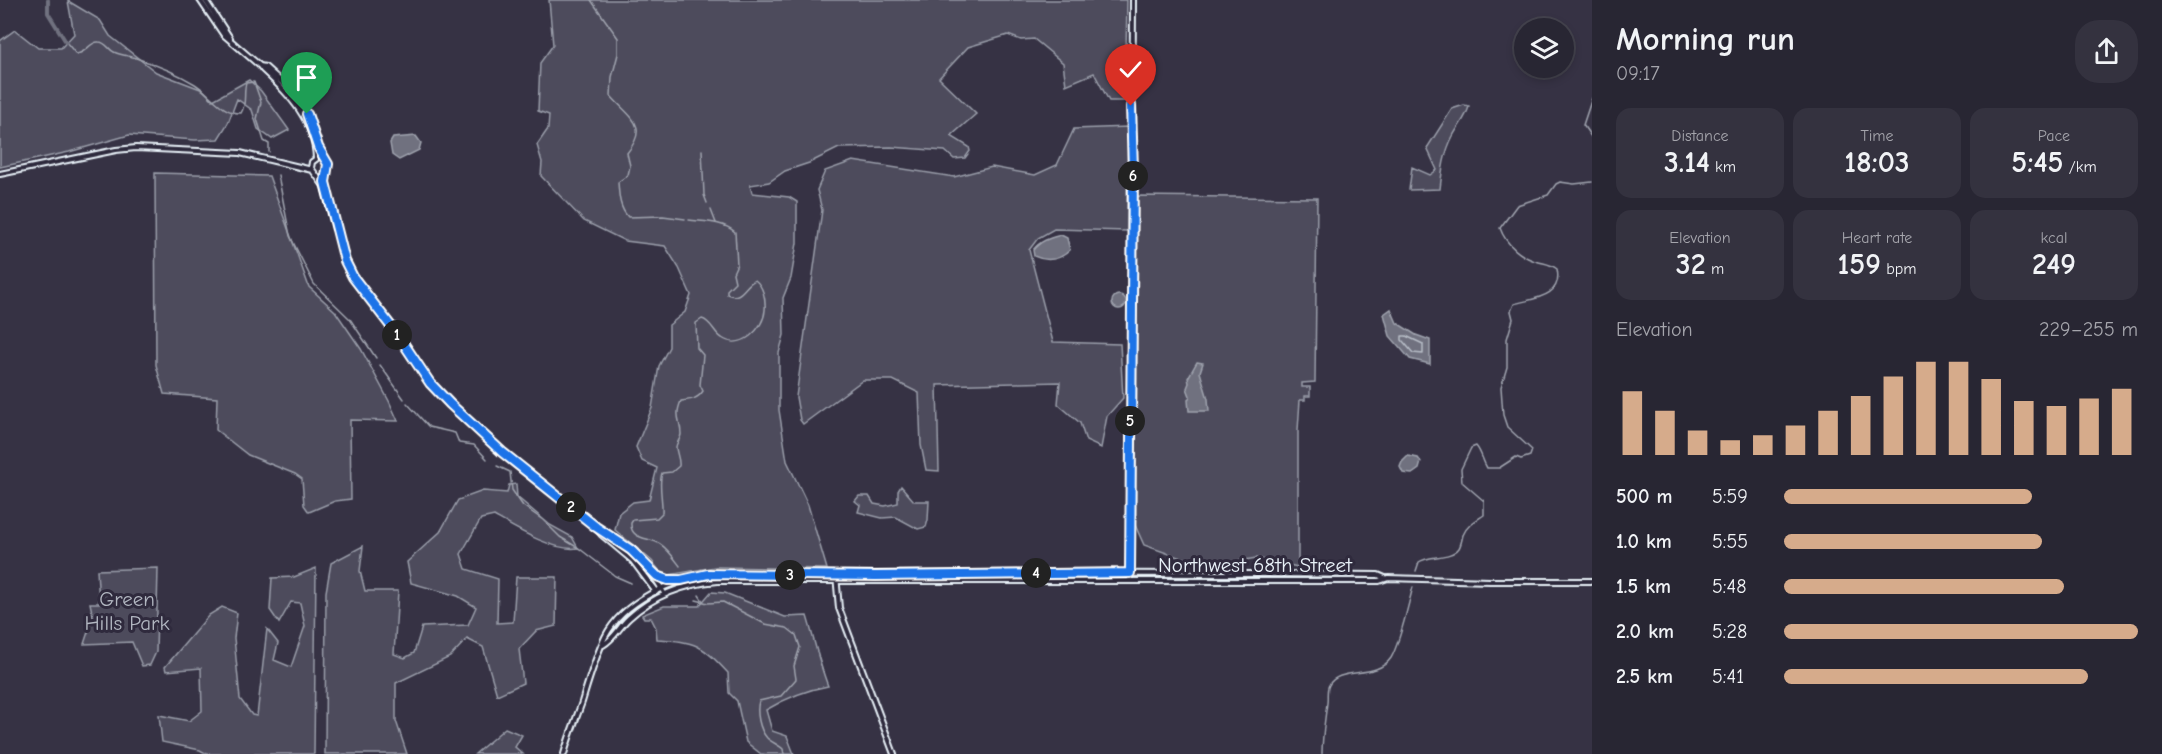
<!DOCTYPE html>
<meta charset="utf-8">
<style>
body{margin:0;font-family:"Comic Neue",sans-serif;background:#34323f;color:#f1f3f6;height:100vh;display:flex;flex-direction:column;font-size:22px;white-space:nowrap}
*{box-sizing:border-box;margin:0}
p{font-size:20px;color:#a5a5ac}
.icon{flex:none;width:33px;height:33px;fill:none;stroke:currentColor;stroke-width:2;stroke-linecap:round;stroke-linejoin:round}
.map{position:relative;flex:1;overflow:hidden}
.details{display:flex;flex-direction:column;background:#282633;width:570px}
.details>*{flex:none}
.controls{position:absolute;left:1514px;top:18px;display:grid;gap:12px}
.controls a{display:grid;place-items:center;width:60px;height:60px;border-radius:50%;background:#282633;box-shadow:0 3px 9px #0003,0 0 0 2px #44434e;font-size:30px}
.pin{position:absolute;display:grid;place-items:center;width:51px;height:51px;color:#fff;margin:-62px -26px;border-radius:50% 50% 50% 0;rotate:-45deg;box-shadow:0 0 6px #0007}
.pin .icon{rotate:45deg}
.km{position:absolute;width:30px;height:30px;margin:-15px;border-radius:50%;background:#222;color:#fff;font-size:16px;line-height:30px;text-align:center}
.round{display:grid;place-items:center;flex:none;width:63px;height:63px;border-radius:24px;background:#34323f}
.headline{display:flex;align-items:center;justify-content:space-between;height:102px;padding:0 24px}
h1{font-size:33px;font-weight:800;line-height:45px}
.figures{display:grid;grid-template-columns:repeat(3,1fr);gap:9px;height:102px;padding:6px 24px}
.figures div{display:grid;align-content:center;border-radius:15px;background:#34323f;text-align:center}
.figures b{font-size:30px;font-weight:800}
.figures small{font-size:16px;font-weight:400}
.figures p{font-size:16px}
.chart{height:168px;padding:12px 24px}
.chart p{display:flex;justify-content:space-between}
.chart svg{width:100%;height:108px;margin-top:6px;stroke:#d6ab8b;stroke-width:6}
ul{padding:0 24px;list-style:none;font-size:20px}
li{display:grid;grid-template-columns:96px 72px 1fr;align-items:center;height:45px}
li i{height:15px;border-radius:8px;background:#d6ab8b}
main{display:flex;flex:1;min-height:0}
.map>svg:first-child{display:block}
.green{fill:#4d4b5c;stroke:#9a9eaa;stroke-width:1.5}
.water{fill:#70717f;stroke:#a0a4af;stroke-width:1.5}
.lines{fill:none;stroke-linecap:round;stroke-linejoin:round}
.shore{stroke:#b8bec8;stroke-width:1.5}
.stream{stroke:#a0a4af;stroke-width:1.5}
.canal{stroke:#70717f;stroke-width:4}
.secondary-casing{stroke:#e8f1f8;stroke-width:8}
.secondary{stroke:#2f2a3d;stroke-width:4}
.route-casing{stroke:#fff;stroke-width:12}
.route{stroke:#1a73e8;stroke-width:8}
.labels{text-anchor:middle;stroke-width:6;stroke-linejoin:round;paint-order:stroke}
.street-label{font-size:21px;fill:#e8f1f8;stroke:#2f2a3d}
.park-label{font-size:21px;fill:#b2b7c1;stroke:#2f2a3d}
</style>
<main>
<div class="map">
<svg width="1592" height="754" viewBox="0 0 1592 754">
<rect width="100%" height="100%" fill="#363244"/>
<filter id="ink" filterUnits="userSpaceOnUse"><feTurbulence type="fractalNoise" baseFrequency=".0167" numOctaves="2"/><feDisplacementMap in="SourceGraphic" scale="12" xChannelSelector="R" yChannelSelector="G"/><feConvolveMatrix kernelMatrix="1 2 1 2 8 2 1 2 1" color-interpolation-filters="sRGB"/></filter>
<g filter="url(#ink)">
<!-- green -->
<path class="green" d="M549 0H1127L1125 101H1109L1094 73 1066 85 1063 63 1034 39 1021 40 1008 35 968 47 939 78 976 114 951 136 969 147 970 151 965 158 954 159 945 151 891 147 839 148 809 163 785 171 769 182 750 185 752 193 789 197 797 202V243L791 278 783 298 784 335 779 353V410L787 461 808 505 827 569 715 567 669 575 661 573 652 561 615 530 619 513 633 502 649 500 657 468 642 461 636 447 652 408 659 366 669 347V325L685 312 691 295 679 268 665 246 625 241 584 221 541 176 542 162 537 145 548 129 549 115 538 111 540 63 553 45Z
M68 1 100 20 110 36 156 72 203 90 213 100 249 80 261 91 289 130 272 139 258 129 252 110 237 99 228 123 218 139 195 140 129 135 69 152 0 167V41L15 30 38 48H61L74 34Z
M1464 105 1469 106C1467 117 1458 126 1453 136 1444 153 1442 170 1440 189L1409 190 1412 167 1430 175 1437 170 1427 148 1452 109Z
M1128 127 1127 231 1054 229 1038 238 1029 250 1053 342 1120 344 1123 398 1107 416 1101 448 1086 441 1080 423 1058 404 1060 382 937 385 939 471 926 470 921 445 919 393 893 380H863L803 424 800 420 796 397 822 210 817 190 825 171 853 161 954 177 992 167 1035 175 1057 165 1074 129Z
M155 173 269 176 309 287 335 311 361 349 389 401 398 421 350 420 351 499 335 501 309 512 304 505 302 479 295 474 248 455 216 430 217 398 164 394 156 365Z
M1137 196 1317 198 1315 382 1302 383V387H1310V396H1305V400H1300L1298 430V567L1256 558 1218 565 1178 557 1144 545 1135 525Z
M516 484 517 497 550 525 572 537 578 548C554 552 515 528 494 516L481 519 461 554 466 569 498 579 497 623 513 622 516 577H557L556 626 536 631 519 649 523 683 497 695 483 647 467 639 450 657 396 683V721L407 754H325L326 592 331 563 363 546 360 571 365 591H398L394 654 405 658 414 653 422 627 468 625 476 607 458 596 411 583 407 562 440 532 458 500 483 491 507 493 509 485Z
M901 486 914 501H929L928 520 926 527 918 529 896 517 882 518 858 512 860 505 855 501 859 496H869L874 504 885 506 898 503V491Z
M158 568 156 652 150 665 142 666 132 642 84 644 93 617 90 603H99L97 570Z
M316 568 314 754H207L200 750 162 742 159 715 189 721 202 711 201 668 166 671 165 667 209 615 222 607 237 613 234 638 240 699 252 715 257 716 267 629 278 643 274 660 291 667 305 626 300 603 291 602 279 623 270 610 272 578 294 577Z
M711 592 725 593 785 617 807 616C814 639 819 663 828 686 805 690 786 698 766 710L772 731 787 736 794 754H761L746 742 737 701 729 693 728 673C701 644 697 642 657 639L656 628 651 618H644L642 615 664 606H699Z
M505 728 522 735 515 747 523 754H475Z"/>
<!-- water -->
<path class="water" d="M416 136 421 143 419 150 399 160 392 155 390 143 393 138Z
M1061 235 1067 238 1070 250C1060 260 1047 262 1034 256L1033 250C1041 240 1050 238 1061 235Z
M1112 302a7 7 0 1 1 14 0a7 7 0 1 1-14 0Z
M1391 309 1397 323 1416 335 1430 340V364L1410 359 1390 336 1384 314Z
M1197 362 1203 363 1200 372 1208 399 1209 411H1189L1188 400 1190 396 1187 388 1189 383 1188 378Z
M1408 456 1418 458 1421 462 1419 469 1412 474 1403 473 1400 467 1402 462Z"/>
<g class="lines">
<!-- shore -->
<path class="shore" d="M1402 336H1406L1423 344V354L1413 353 1402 340Z"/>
<!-- stream -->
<path class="stream" d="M591 0 618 38V54L612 77 611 96C630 118 650 125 627 153L630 166 628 175 618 182C619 195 619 207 628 217L663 216 685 219
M66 42 76 54C86 54 90 41 99 42 106 42 109 50 114 52 120 55 129 56 136 58 157 65 177 73 195 84 210 93 222 114 241 113 247 104 243 93 246 83L254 82 261 102 257 119 264 141 269 144V152
M1592 98 1583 125 1592 138
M702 150 704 195 707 203
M278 175 290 236 314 284 350 319 376 358
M711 210 716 223
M380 365 404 399
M407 403 429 427 455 433 459 443 474 445 487 459
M497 466 510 472 512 490 523 506 543 520 560 537 580 549 615 576 631 583
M680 566C674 558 668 549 660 544 649 537 630 540 631 523L633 520 657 518 662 513C663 500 658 485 662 473L672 472 679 466C680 459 676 453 676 447 676 443 681 439 681 434 681 420 674 418 681 401 691 400 698 399 703 391L700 385 703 355 697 348 696 323 702 319C711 321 714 333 722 338 741 351 764 329 765 310 766 299 763 286 755 280 744 285 742 301 727 294V290L735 282 733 273 737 264 735 232C723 221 704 222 689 220
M1416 571 1419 562C1429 555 1451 559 1459 548 1461 545 1462 539 1463 535 1467 525 1475 521 1484 515V501L1462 482 1461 469 1471 448 1476 446C1482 453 1482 460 1487 468H1499L1516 457 1521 459 1530 456 1532 450 1507 427 1503 415 1501 387 1507 367V339L1513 319 1511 311 1514 304C1535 298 1563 297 1557 269 1551 264 1547 264 1539 262 1522 258 1506 245 1500 228L1517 205 1548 195 1556 184 1560 182 1574 184 1592 182
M699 595 703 601
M696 600 708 603 723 602 765 624 787 628 796 635 800 647 794 666 796 679 781 696 759 701C756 712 759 729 767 738 771 742 779 745 783 749L784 754
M1322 754C1322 736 1325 720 1327 703 1328 697 1326 690 1329 685 1339 666 1376 680 1391 658 1400 643 1408 605 1413 587"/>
<!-- canal -->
<path class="canal" d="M48 0V13L66 42"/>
<!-- secondary casing -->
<g class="secondary-casing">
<path id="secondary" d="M200 0 223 34 260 66 263 70C289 94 315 121 316 159
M205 0 230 38
M260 66 265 67 286 86 305 111 318 147 328 164 325 182 345 261 353 277 400 338 430 383 450 404 502 452 596 527 631 550 651 571 664 593
M316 159 312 162 311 168 324 186 335 228
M0 174 116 150 136 148 240 153 312 170
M596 527 602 535 633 561 656 592
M653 573 664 579 677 580
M836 575 839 608 894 754
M1130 579 1133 0
M603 645C614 639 619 627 629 618 654 595 684 584 718 581 938 582 1158 579 1379 581L1388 578 1490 581H1592
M564 754C569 736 576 719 582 702 589 679 595 658 605 637 623 601 672 580 708 574 932 575 1155 572 1378 575L1385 578"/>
</g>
<!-- secondary -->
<use href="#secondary" class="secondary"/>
</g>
</g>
<g class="lines" filter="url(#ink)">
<!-- route casing -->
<g class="route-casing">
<path id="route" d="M307 114 318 147 328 164 325 182 345 261 353 277 400 338 430 383 450 404 502 452 596 527 631 550 657 576 668 580H681L708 574 876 576 1130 573 1133 169 1131 106"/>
</g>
<!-- route -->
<use href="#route" class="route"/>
</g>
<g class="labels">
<!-- street labels -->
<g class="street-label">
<text x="1255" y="572">Northwest 68th Street</text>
</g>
<!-- park labels -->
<g class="park-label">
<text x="127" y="606">Green<tspan x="127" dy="24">Hills Park</tspan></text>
</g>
</g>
</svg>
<div class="controls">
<a><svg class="icon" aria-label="layers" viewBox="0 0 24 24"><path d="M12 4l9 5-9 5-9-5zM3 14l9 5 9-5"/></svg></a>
</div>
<div class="pin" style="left:307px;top:114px;background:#1e9e55"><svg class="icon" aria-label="arrive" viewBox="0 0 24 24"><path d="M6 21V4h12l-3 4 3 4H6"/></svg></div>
<div class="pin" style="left:1131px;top:106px;background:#d93025"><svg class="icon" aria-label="check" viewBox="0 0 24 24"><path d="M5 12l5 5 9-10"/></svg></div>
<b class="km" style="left:397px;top:335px">1</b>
<b class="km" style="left:571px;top:507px">2</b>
<b class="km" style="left:790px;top:575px">3</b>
<b class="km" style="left:1036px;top:573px">4</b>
<b class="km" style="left:1130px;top:421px">5</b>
<b class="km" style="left:1133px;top:176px">6</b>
</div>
<section class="details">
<div class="headline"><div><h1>Morning run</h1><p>09:17</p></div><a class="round"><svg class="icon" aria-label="share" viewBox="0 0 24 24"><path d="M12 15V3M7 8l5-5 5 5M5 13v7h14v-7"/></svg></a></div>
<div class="figures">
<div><p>Distance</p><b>3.14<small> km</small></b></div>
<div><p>Time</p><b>18:03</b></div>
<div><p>Pace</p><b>5:45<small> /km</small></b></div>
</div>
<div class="figures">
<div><p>Elevation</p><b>32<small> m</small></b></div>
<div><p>Heart rate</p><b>159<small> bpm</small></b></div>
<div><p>kcal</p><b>249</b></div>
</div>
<div class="chart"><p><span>Elevation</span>229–255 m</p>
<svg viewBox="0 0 160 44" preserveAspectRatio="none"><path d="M5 44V18M15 44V26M25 44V34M35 44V38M45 44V36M55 44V32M65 44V26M75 44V20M85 44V12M95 44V6M105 44V6M115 44V13M125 44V22M135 44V24M145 44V21M155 44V17"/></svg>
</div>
<ul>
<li><b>500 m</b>5:59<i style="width:70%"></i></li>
<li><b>1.0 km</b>5:55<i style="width:73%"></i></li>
<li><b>1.5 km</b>5:48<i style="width:79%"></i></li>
<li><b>2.0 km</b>5:28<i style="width:100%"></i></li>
<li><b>2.5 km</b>5:41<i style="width:86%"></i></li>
</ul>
</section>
</main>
